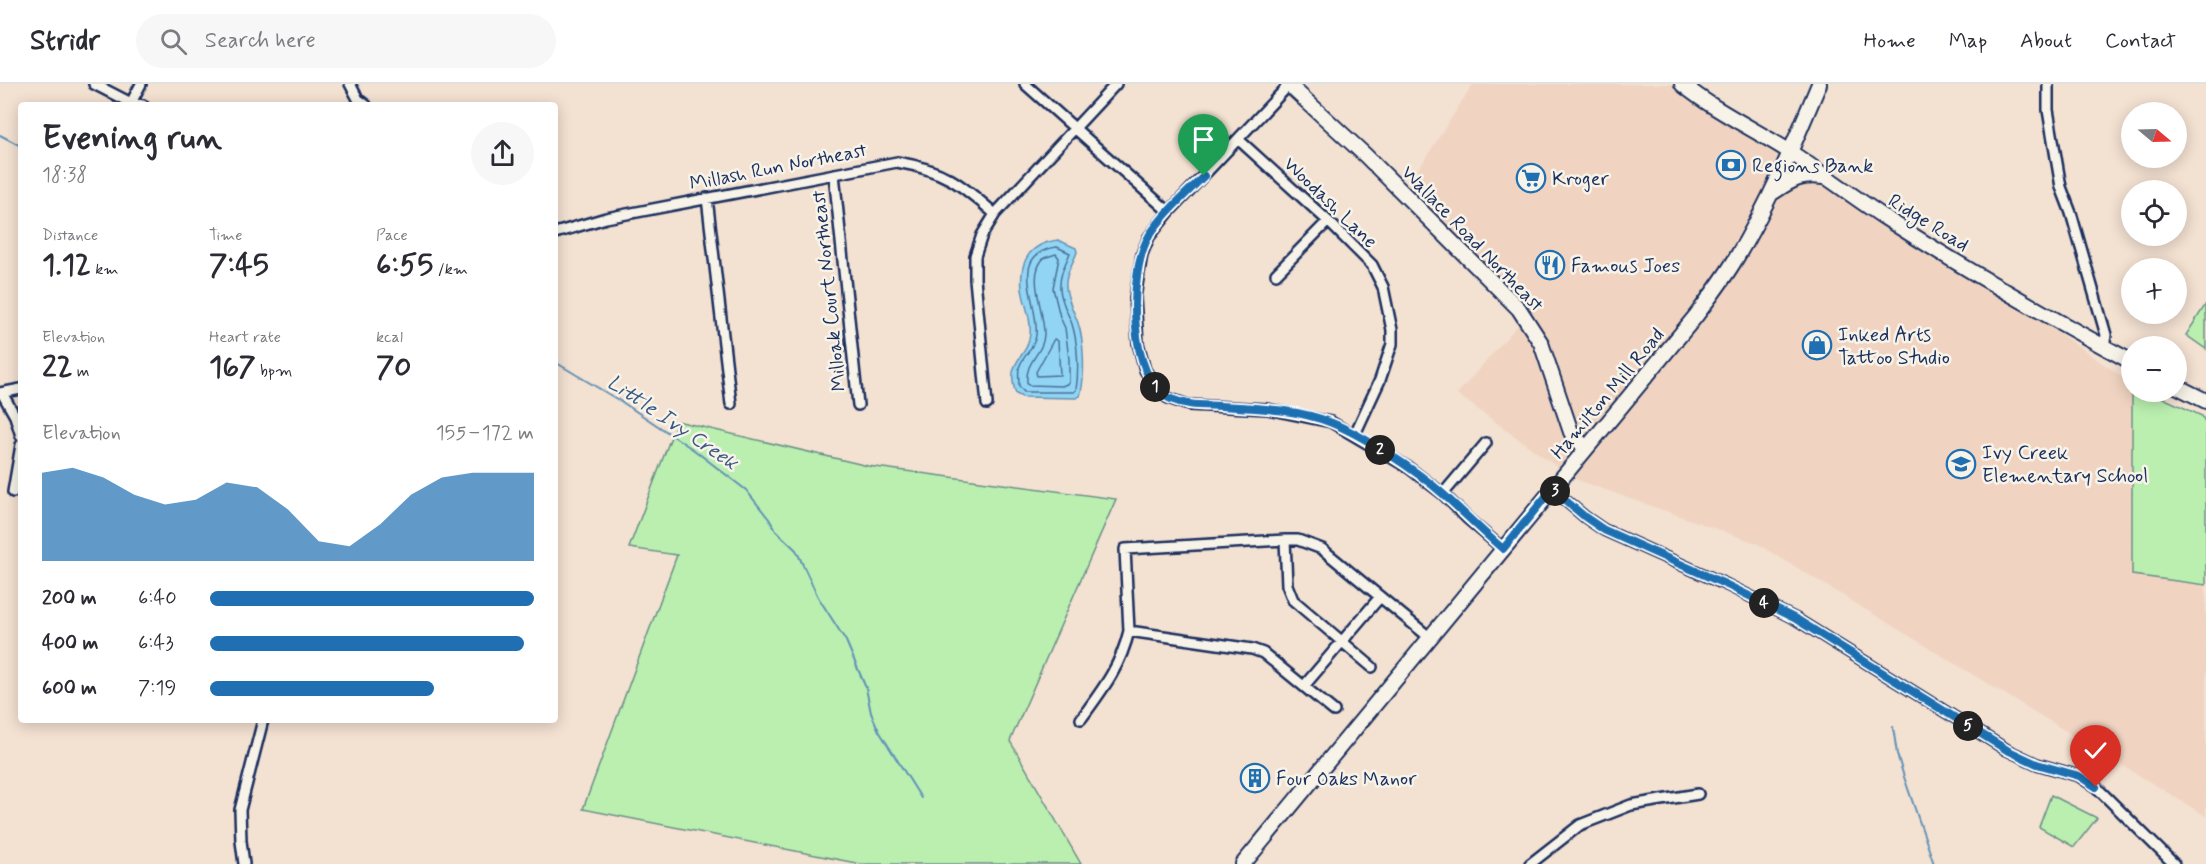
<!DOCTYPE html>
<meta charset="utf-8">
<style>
body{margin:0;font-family:Mynerve,sans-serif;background:#f7f7f7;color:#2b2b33;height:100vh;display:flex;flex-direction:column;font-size:22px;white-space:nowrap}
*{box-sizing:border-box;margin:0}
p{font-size:20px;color:#7c7c81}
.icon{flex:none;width:33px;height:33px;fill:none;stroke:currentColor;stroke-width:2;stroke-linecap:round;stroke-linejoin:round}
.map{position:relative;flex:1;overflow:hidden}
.side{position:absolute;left:18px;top:18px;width:540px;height:621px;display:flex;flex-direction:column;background:#fff;border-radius:6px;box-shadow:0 3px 15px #0003}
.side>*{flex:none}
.needle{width:39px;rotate:109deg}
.fabs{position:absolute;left:2121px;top:18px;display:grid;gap:12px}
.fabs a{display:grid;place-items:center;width:66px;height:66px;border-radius:50%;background:#fff;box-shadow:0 3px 15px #0003;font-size:30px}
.pin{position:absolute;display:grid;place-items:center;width:51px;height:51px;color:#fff;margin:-62px -26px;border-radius:50% 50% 50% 0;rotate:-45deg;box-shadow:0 0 6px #0007}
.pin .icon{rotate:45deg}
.km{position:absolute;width:30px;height:30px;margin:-15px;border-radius:50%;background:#222;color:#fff;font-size:16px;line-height:30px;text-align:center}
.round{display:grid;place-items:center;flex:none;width:63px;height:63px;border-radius:32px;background:#f7f7f7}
.summary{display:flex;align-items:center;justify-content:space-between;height:102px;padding:0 24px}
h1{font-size:33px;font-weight:800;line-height:45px}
.figures{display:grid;grid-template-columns:repeat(3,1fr);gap:9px;height:102px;padding:6px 24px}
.figures div{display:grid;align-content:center}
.figures b{font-size:30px;font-weight:800}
.figures small{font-size:16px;font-weight:400}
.figures p{font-size:16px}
.chart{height:168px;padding:12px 24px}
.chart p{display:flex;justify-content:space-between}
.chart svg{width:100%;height:108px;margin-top:6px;fill:#1f6fb2;opacity:.7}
ul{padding:0 24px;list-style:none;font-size:20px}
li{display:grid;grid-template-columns:96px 72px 1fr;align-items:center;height:45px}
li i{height:15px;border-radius:8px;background:#1f6fb2}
header{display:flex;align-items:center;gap:36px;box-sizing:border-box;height:84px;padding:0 30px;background:#fff;border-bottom:2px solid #e1e1e2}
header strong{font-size:28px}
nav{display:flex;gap:33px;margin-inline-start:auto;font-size:21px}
.search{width:420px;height:54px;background:#f7f7f7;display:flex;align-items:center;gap:15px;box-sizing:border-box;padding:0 21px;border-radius:33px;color:#7c7c81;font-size:22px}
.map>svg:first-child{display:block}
.built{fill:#f0d4c1}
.green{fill:#baefb0;stroke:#6a8f87;stroke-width:1.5}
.water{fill:#91d4f3;stroke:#6292b7;stroke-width:1.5}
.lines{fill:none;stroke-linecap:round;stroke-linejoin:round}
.shore{stroke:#4a719a;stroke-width:1.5}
.stream{stroke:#6292b7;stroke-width:2}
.street-casing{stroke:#1b2f5e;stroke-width:14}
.secondary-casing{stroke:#1b2f5e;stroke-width:18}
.street{stroke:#f7f3e8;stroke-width:9}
.secondary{stroke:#f7f3e8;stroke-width:14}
.route-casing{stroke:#fff;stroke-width:12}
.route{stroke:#1f6fb2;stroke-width:8}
.labels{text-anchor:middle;stroke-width:5;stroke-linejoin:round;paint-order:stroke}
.poi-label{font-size:20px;fill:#1b2f5e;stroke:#f7f3e8;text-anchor:start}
.street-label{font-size:20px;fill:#1b2f5e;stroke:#f7f3e8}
.water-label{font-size:21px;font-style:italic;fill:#385883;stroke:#f7f3e8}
</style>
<header>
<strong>Stridr</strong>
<div class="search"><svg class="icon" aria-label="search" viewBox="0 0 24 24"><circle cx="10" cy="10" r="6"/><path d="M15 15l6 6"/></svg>Search here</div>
<nav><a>Home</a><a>Map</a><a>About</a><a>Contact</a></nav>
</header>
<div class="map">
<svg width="2206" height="780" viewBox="0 0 2206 780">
<rect width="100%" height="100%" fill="#f3e1d1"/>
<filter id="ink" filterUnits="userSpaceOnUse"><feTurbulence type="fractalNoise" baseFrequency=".0167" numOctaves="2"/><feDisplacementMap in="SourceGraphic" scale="12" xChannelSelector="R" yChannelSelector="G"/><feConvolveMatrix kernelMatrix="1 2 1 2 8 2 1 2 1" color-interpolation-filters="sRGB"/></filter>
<g filter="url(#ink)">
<!-- built -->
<path class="built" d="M1473 0H1690L1775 52 2131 299 2132 491 2206 501V732L1756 459 1572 394 1457 310 1524 234 1404 108Z"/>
<!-- green -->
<path class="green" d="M2206 220V265L2186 251Z
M2132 308H2150L2202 332 2206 340V501L2132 491Z
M677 337 868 382 1116 415 1010 657 1081 780H861L583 725 677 471 629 464Z
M2051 711 2097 734 2074 763 2039 743Z"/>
<!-- water -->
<path class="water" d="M1058 156 1076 164 1077 168C1073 180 1065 189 1066 203 1067 216 1074 227 1078 239 1084 256 1085 290 1081 308L1080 312 1076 314 1022 313 1016 310C1004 276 1028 275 1030 250 1032 234 1024 220 1022 205 1019 176 1030 160 1058 156Z"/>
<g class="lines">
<!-- shore -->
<path class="shore" d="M1057 163 1070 169C1065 181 1059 191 1060 205 1061 218 1068 229 1072 240 1078 259 1079 287 1076 306L1074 308H1024L1019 302C1019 297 1018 289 1019 284 1022 272 1035 264 1036 251 1040 220 1006 170 1057 163Z
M1056 170 1059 174 1053 204 1060 233 1065 244 1069 275V299L1062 302 1029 301 1027 298C1025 277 1043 270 1044 251 1045 227 1026 191 1044 174Z
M1054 255 1058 257 1060 291 1037 292 1036 288Z"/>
<!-- stream -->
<path class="stream" d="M0 51 21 62
M555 278 625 320 694 366 746 406 769 435 776 447 796 466 818 513 846 557 866 604 871 629 879 647 921 714
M1893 643 1897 670 1904 693 1934 780"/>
<!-- street casing -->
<g class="street-casing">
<path id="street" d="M94 0 131 19 143 21
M350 0 358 15 366 21
M1025 0 1169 128
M2048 0V26L2061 103 2071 129 2106 251 2104 263
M1289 1 1169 128 1149 153 1142 170 1135 214 1138 259 1145 286 1159 307 1168 314 1188 321 1267 325 1331 338 1409 384 1443 410 1468 435 1503 465
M131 19 141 0
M1239 56 1328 137 1372 181 1383 203 1392 246V260L1380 296 1355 350
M834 90 858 321
M707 114 731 320
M555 149 606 134 897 78C944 86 960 99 995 130
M1276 190 1328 137
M0 309 21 305
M2 309 15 332 21 352
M987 320 975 195V172L982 151 995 130 1116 0
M1552 405 1585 433 1604 446 1727 501 1796 535 2007 666 2037 680 2079 692 2096 703 2174 780
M13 408 21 361
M1443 410 1486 359
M1285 456 1287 501 1293 516 1372 583
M1129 547 1252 565 1263 569 1334 627
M1304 602 1380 513
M1081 635C1102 606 1120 584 1129 547L1125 465 1285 456H1298L1322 465 1429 553
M244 780 241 757 240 726 263 636
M1530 780 1580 741 1631 721 1698 710"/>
</g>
<!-- secondary casing -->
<g class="secondary-casing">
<path id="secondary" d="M1288 0 1365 71 1519 225 1541 259 1571 348 1586 365
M1682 0C1715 27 1754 45 1790 68 1822 89 1852 112 1884 133 1964 185 2047 232 2132 278
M1772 109C1792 96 1799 90 1823 93
M2176 302 2206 317
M1243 780 1695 233C1709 214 1723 196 1735 176 1769 120 1794 60 1819 0"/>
</g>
<!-- street -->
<use href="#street" class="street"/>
<!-- secondary -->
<use href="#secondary" class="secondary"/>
</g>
</g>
<g class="lines" filter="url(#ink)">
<!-- route casing -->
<g class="route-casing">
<path id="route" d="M1204 92C1185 111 1163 130 1149 152 1128 187 1127 297 1171 315 1187 322 1203 321 1220 322 1257 324 1297 325 1332 339 1364 352 1416 386 1443 410 1463 428 1482 447 1503 465L1552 405 1585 433 1604 446 1727 501 1796 535 2007 666 2037 680 2079 692 2096 703"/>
</g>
<!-- route -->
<use href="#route" class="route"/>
</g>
<!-- icons -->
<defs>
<g id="bank-ring" transform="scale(1.5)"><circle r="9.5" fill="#f7f3e8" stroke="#1f6fb2" stroke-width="1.5"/><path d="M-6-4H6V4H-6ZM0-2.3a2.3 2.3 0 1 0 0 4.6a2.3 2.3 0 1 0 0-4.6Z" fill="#1f6fb2"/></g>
<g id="supermarket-ring" transform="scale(1.5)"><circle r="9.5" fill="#f7f3e8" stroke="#1f6fb2" stroke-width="1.5"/><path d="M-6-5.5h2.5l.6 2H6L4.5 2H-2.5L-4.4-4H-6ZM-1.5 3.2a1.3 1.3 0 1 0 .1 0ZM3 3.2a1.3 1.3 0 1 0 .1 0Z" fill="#1f6fb2"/></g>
<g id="restaurant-ring" transform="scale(1.5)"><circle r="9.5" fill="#f7f3e8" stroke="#1f6fb2" stroke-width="1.5"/><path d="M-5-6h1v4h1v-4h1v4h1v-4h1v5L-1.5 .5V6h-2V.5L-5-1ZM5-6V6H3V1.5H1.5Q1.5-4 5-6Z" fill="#1f6fb2"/></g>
<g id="shop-ring" transform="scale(1.5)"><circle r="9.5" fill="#f7f3e8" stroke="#1f6fb2" stroke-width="1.5"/><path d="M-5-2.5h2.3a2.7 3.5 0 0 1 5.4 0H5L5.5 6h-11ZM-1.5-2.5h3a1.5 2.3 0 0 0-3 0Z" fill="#1f6fb2"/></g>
<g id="school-ring" transform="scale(1.5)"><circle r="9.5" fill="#f7f3e8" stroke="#1f6fb2" stroke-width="1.5"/><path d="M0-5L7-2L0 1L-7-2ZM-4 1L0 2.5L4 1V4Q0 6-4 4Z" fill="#1f6fb2"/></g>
<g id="building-ring" transform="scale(1.5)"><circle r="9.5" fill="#f7f3e8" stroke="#1f6fb2" stroke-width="1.5"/><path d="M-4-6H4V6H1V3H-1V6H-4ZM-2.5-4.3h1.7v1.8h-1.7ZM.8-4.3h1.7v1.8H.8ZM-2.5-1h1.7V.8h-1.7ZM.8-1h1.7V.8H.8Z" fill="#1f6fb2"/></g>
</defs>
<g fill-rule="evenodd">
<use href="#bank-ring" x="1731" y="81"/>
<use href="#supermarket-ring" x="1531" y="94"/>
<use href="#restaurant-ring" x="1550" y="181"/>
<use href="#shop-ring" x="1817" y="261"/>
<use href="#school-ring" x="1961" y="380"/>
<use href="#building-ring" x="1255" y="694"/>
</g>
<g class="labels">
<!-- poi labels -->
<g class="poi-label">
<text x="1752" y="88">Regions Bank</text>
<text x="1552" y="101">Kroger</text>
<text x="1571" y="188">Famous Joes</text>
<text x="1838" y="257">Inked Arts<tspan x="1838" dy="23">Tattoo Studio</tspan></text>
<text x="1982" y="375">Ivy Creek<tspan x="1982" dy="23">Elementary School</tspan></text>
<text x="1276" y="701">Four Oaks Manor</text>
</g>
<!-- street labels -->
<g class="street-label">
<text transform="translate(778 82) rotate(-11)" y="7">Millash Run Northeast</text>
<text transform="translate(1331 118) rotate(44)" y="7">Woodash Lane</text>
<text transform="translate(1929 138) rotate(32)" y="7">Ridge Road</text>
<text transform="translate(1473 154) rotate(46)" y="7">Wallace Road Northeast</text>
<text transform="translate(828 207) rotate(-96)" y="7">Milloak Court Northeast</text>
<text transform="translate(1607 309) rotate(-50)" y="7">Hamilton Mill Road</text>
</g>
<!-- water labels -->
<g class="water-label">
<text transform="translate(673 338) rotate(34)" y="7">Little Ivy Creek</text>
</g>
</g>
</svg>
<div class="fabs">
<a><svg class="needle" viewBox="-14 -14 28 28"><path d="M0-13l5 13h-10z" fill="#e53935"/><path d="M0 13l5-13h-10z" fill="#7c7c81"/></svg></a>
<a><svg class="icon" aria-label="locate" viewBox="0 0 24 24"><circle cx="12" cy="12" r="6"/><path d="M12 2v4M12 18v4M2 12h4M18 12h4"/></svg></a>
<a>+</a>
<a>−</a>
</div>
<div class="pin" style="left:1204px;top:92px;background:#1e9e55"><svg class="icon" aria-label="arrive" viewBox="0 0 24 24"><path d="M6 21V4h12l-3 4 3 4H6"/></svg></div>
<div class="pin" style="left:2096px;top:703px;background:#d93025"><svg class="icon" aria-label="check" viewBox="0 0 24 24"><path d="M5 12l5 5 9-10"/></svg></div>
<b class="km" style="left:1155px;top:303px">1</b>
<b class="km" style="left:1380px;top:366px">2</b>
<b class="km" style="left:1555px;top:407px">3</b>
<b class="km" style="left:1764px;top:519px">4</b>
<b class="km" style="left:1968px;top:642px">5</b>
<section class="side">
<div class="summary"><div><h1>Evening run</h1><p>18:38</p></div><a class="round"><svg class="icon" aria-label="share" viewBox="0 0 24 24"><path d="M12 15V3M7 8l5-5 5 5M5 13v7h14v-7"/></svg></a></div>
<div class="figures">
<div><p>Distance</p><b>1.12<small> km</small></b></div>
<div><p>Time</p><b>7:45</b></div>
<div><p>Pace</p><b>6:55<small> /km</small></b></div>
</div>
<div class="figures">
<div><p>Elevation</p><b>22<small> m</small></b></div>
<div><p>Heart rate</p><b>167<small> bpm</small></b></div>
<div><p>kcal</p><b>70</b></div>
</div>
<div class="chart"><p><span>Elevation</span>155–172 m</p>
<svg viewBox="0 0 160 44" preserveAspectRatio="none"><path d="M0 44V8L10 6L20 10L30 17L40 21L50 19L60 12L70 14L80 23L90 36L100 38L110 29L120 17L130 10L140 8L150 8L160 8V44z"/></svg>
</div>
<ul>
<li><b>200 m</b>6:40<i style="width:100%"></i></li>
<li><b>400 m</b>6:43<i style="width:97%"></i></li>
<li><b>600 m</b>7:19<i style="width:69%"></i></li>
</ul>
</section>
</div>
